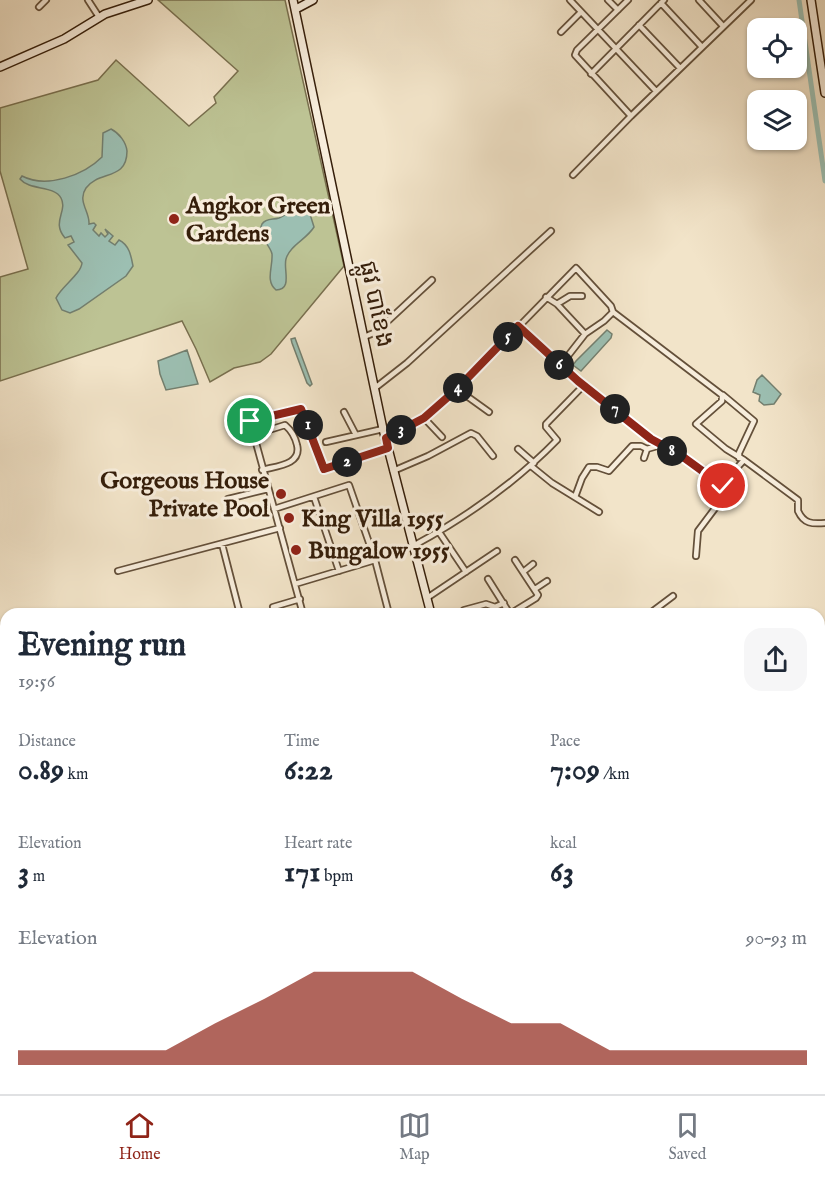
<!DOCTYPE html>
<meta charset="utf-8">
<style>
body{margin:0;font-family:"IM FELL English","Noto Sans Khmer",serif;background:#f6f6f7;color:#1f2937;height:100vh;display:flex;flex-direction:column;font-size:22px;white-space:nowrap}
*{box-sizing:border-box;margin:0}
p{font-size:20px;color:#747a83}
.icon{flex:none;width:33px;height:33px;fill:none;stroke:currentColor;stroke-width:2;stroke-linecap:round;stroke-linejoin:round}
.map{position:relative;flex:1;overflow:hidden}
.drawer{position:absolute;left:0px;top:608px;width:825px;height:488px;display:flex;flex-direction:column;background:#fff;border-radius:18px 18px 0 0;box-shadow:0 2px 4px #0004}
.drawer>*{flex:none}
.tools{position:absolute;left:747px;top:18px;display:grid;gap:12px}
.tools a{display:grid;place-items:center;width:60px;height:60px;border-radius:12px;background:#fff;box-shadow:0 2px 4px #0004;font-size:30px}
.pin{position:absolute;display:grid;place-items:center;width:51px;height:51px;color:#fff;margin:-26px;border:3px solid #fff;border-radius:50%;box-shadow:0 2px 6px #0007}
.km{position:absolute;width:30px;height:30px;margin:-15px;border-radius:50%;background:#222;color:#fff;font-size:16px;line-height:30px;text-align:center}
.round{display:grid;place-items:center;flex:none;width:63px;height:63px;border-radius:18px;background:#f6f6f7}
.head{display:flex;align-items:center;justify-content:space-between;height:102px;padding:0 18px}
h1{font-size:33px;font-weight:800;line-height:45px}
.figures{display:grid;grid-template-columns:repeat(3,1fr);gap:9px;height:102px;padding:6px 18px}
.figures div{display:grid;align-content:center}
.figures b{font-size:30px;font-weight:800}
.figures small{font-size:16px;font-weight:400}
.figures p{font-size:16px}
.chart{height:168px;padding:12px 18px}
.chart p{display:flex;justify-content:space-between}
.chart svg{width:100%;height:108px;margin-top:6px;fill:#8f2418;opacity:.7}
.tabs{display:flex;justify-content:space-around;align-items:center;height:84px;border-top:2px solid #e0e1e3;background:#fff;font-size:16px;color:#747a83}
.tabs a{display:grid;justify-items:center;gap:3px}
.tabs .on{color:#8f2418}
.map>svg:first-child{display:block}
.green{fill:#bdc394;stroke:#79704f;stroke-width:1.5}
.water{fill:#9cbfb2;stroke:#737f6f;stroke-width:1.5}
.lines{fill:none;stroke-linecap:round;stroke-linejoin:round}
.canal{stroke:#9cbfb2;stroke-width:5}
.street-casing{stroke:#64503a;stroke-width:8}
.secondary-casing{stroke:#351e0a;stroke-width:10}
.highway-casing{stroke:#351e0a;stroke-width:12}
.street{stroke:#f7eddc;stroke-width:4.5}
.secondary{stroke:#f7eddc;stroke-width:7}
.highway{stroke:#e9c284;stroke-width:9}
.route-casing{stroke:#fff;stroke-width:12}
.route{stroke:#8f2418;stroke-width:8}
.poi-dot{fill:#8f2418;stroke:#f7eddc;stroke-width:2}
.labels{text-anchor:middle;stroke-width:6;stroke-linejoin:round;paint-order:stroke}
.poi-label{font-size:24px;font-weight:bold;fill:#351e0a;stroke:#f7eddc;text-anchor:start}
.street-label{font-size:24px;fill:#351e0a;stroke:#f7eddc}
</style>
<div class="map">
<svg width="825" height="1094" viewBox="0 0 825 1094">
<rect width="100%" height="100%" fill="#f2e4c9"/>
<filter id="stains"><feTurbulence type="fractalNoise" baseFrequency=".00333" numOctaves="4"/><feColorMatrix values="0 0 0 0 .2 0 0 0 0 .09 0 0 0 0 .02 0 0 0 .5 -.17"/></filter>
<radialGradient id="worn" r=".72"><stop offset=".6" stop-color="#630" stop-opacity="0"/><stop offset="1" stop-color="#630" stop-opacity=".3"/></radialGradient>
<!-- green -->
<path class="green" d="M158 0H285L344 266 271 354 260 362 234 368 210 382 196 349 182 321 0 381V277L28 269 0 171V108L98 80 116 60 189 126 216 103 214 97 238 71Z"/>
<!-- water -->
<path class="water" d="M111 129C119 133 126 142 127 151 127 181 99 170 86 188 77 201 90 212 89 224L94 223 96 225 93 230 99 236 101 233 105 237 108 234 105 229 113 236 109 241 115 245 119 240C129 245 131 255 133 266L126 276 79 309 70 313 62 310 56 298C62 286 81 274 82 263L68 245 74 242 71 236 65 238C51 222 68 211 61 198 54 185 30 191 20 179L22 176C47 189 84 175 102 157L103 133Z
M300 206 309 211 314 227C307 239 290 245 286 259 283 269 293 290 276 290 265 281 273 267 272 254 270 244 256 236 262 224 266 218 273 220 279 218 287 215 292 208 300 206Z
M607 330 612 334 611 338 581 371 573 365 576 361Z
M295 338 312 384 310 386 307 383 292 343 291 339Z
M187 350 198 384 166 390 160 374 158 361Z
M762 375 781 394 774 404 764 405 759 401 760 395 753 392 757 380Z"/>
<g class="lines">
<!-- canal -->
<path class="canal" d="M799 0 825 181"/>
<!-- street casing -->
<g class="street-casing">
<path id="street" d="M88 0 99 17
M570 0 656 91
M608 0 618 10
M628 0 577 50 575 55 631 116
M699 0 723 26
M661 3 702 47
M39 7 46 0
M639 25 680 68
M561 32 581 12
M591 74 664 0
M573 175 631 116 751 0
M546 297 557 304 585 334
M557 304 570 296H582
M518 326 578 381 651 439 679 454 723 486
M364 337 376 332 432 280
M560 366 585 334 604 321 613 312
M375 388 407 363 551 231
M457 389 489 412
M723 395 754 421 739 453V458
M344 412 356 435
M424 418 442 437
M253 435 285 425C292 431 295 436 297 445 302 465 276 466 262 470
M385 438 424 418 444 400 493 353 576 268 611 306 613 312 722 395V401L696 424 726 449 744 460
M326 442 383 429
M518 449 534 463
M644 458 647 449
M531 466 552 483 599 512
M393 471 428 456 471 433 477 436 493 456
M314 497 339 571
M575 497 582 478 589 467H597L609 471 632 446H641L647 449 661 445
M228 499 268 489
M274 509 349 485 375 560 389 614
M439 532 466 572
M222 544 240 614
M413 546C465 518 516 482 557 440L546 427V424L583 386
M696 556 698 531 716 507 723 491 725 481 744 460 798 500V511C804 524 812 524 825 523
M118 571 280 528
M523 572 533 564
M488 579 510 614 536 598 538 595 515 560
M295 584 375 560
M535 589 547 581
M427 598 497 551
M273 607 300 599
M464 610 486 604 495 607 504 603
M303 614 250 421 300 408 324 469 388 448
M649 614 673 596
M819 789 825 788
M819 844 825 842
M0 990 6 988
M190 1089 191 1094
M293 1089 295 1094
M342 1089 344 1094
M318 1094 336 1089
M402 1094 410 1089"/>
</g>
<!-- secondary casing -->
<g class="secondary-casing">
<path id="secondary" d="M293 0 383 429 431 614
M811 0 825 93
M296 9 313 0
M0 67 64 39 105 14 148 0
M551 1089 552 1094"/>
</g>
<!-- highway casing -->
<g class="highway-casing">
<path id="highway" d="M0 635 6 656
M0 681 6 702
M115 1089 117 1094
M128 1089 129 1094"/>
</g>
<!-- street -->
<use href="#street" class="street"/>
<!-- secondary -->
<use href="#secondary" class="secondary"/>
<!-- highway -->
<use href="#highway" class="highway"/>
</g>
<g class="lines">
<!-- route casing -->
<g class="route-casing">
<path id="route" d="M250 421 301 409 324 469 388 448 386 438 424 418 457 389 518 326 578 381 651 439 679 454 723 486"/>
</g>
<!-- route -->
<use href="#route" class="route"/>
</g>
<!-- markers -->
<g class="poi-dot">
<circle cx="174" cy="219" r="6"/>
<circle cx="281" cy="494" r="6"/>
<circle cx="289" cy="518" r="6"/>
<circle cx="296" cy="550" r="6"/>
</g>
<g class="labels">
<!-- poi labels -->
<g class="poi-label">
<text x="186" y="213">Angkor Green<tspan x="186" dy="28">Gardens</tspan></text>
<text x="269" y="488" text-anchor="end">Gorgeous House<tspan x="269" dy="28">Private Pool</tspan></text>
<text x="301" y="526">King Villa 1955</text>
<text x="308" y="558">Bungalow 1955</text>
</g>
<!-- street labels -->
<g class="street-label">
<text transform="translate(377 304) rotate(78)" y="8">ផ្លូវ បាខែង</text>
</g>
</g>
<rect width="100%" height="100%" filter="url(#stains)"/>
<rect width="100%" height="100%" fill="url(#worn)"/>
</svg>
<div class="tools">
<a><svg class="icon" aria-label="locate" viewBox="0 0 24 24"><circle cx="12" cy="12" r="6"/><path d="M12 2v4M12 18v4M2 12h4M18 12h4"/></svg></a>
<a><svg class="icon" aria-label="layers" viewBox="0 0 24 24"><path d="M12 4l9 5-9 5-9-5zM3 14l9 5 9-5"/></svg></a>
</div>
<div class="pin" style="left:250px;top:421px;background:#1e9e55"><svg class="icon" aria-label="arrive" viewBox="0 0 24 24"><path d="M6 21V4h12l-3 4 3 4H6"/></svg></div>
<div class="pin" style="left:723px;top:486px;background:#d93025"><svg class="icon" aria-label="check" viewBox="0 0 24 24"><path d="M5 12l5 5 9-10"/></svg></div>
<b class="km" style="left:308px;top:425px">1</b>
<b class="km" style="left:347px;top:462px">2</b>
<b class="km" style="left:401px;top:430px">3</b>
<b class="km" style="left:458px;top:388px">4</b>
<b class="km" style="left:508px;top:337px">5</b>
<b class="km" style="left:559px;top:365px">6</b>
<b class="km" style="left:615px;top:409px">7</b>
<b class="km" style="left:672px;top:451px">8</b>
<section class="drawer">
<div class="head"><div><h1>Evening run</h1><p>19:56</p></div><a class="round"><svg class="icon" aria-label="share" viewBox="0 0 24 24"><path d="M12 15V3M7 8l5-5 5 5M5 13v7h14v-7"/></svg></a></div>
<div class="figures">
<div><p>Distance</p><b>0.89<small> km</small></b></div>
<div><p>Time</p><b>6:22</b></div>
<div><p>Pace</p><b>7:09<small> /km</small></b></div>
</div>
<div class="figures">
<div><p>Elevation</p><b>3<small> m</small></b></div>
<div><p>Heart rate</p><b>171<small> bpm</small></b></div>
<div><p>kcal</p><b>63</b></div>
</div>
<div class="chart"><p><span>Elevation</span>90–93 m</p>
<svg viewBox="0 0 160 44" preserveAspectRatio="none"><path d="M0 44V38L10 38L20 38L30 38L40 27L50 17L60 6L70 6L80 6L90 17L100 27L110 27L120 38L130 38L140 38L150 38L160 38V44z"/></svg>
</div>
</section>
</div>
<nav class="tabs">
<a class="on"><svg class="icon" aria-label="home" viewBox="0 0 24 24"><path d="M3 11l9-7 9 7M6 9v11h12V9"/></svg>Home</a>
<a><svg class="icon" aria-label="map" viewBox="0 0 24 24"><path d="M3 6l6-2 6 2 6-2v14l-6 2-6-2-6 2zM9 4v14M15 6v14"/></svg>Map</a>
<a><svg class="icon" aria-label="saved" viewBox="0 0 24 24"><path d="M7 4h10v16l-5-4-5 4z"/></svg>Saved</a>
</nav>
